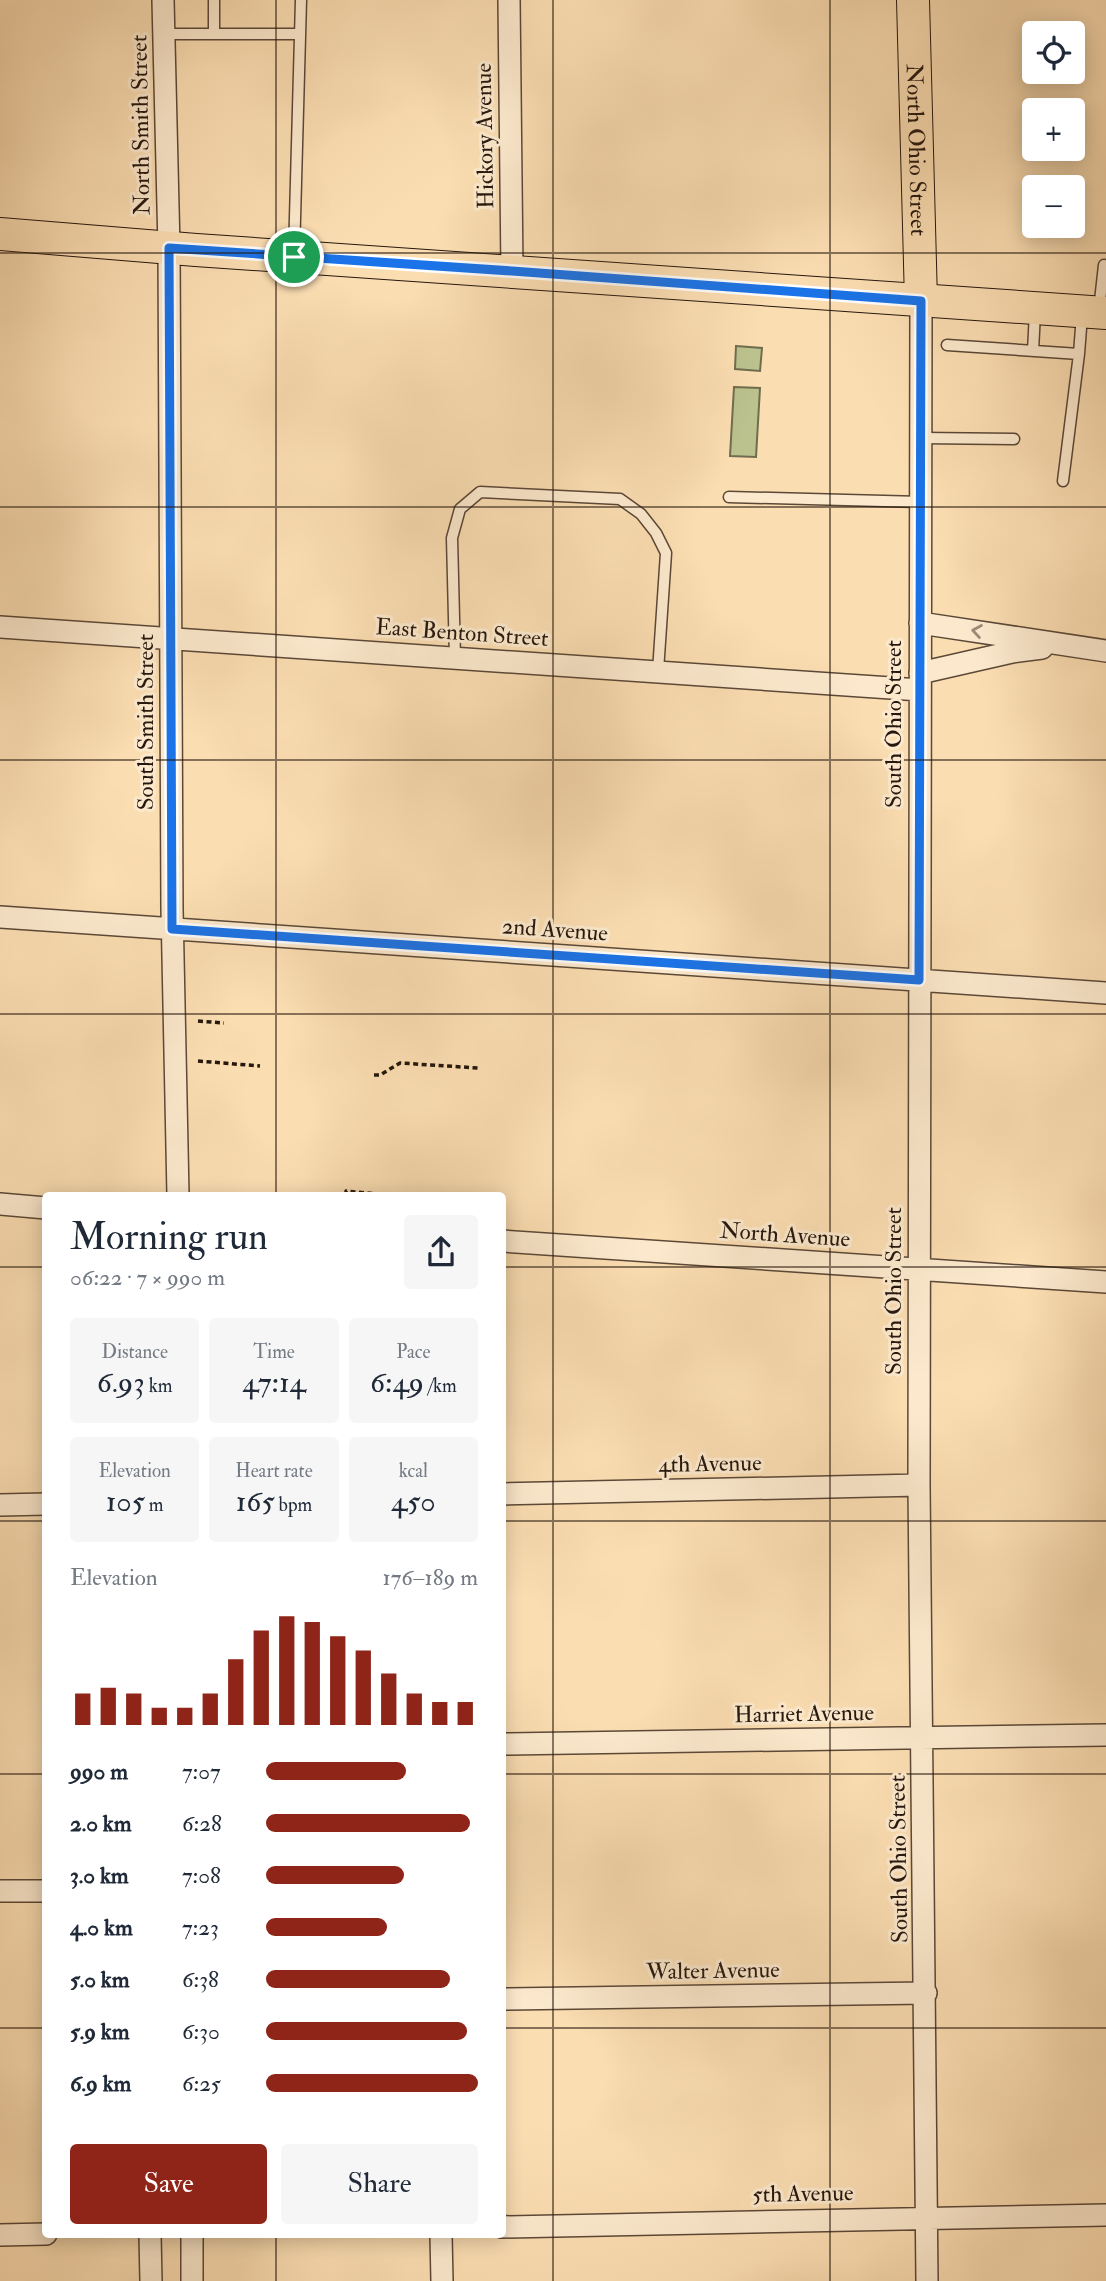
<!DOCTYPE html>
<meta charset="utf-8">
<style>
body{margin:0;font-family:"IM FELL Double Pica",serif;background:#f6f6f7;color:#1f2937;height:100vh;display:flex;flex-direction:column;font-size:26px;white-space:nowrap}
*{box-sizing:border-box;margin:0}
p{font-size:23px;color:#747a83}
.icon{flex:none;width:38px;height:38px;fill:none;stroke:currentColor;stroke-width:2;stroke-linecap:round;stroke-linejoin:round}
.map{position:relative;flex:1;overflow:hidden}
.panel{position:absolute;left:42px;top:1192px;width:464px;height:1046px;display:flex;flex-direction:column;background:#fff;border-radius:7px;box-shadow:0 4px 18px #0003}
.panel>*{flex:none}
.buttons{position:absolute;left:1022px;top:21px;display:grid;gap:14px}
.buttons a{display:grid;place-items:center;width:63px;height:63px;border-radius:7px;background:#fff;box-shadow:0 4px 18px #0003;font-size:35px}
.pin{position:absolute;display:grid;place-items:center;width:60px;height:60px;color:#fff;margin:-30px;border:4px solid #fff;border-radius:50%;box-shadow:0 2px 7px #0007}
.round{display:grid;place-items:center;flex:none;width:74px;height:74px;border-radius:7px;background:#f6f6f7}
.summary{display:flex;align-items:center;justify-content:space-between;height:119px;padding:0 28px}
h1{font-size:38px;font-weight:600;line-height:52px}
.figures{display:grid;grid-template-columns:repeat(3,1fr);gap:10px;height:119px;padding:7px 28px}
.figures div{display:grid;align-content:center;border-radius:7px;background:#f6f6f7;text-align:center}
.figures b{font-size:30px;font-weight:600}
.figures small{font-size:19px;font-weight:400}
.figures p{font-size:19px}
.chart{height:196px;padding:14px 28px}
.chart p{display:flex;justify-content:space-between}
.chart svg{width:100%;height:126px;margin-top:7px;stroke:#8f2418;stroke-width:6}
.button{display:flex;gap:14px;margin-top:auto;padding:14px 28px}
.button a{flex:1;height:80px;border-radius:7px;background:#8f2418;color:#fff;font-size:28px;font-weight:600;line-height:80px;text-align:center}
.button a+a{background:#f6f6f7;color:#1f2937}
ul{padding:0 28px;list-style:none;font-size:23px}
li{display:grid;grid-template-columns:112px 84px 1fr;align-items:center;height:52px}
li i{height:18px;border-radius:9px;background:#8f2418}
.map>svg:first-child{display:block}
.green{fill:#bbc28e;stroke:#706c4e;stroke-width:2}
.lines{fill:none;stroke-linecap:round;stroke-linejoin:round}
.service-casing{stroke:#5b4837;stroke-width:13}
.minor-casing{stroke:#5b4837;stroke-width:24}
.primary-casing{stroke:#26170e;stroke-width:34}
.path{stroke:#26170e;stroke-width:3.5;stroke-dasharray:5 3.5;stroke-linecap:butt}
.service{stroke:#fce9cd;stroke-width:10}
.minor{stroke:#fce9cd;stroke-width:21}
.primary{stroke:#fbddb2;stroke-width:32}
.oneway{stroke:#9c8a77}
.route-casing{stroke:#fff;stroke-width:14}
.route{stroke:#1a73e8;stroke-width:9}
.grid{fill:none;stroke:#26170e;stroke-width:2;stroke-opacity:0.55}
.labels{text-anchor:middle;stroke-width:6;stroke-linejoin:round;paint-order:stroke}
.street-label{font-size:23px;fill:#26170e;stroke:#fce9cd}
</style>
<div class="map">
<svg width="1106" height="2281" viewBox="0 0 1106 2281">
<rect width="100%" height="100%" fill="#fbddb2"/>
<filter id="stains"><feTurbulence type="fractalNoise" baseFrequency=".00286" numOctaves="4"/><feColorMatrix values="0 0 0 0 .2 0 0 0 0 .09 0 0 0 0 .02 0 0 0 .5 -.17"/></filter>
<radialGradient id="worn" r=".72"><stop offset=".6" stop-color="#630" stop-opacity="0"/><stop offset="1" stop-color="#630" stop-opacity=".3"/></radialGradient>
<!-- green -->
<path class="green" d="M736 346 762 348 760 371 735 369Z
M734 387 760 388 756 457 730 456Z"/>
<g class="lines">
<!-- service casing -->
<g class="service-casing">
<path id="service" d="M214 0V34
M164 34H300
M294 254 301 0
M1099 310 1104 265
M947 345 1079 354 1063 481
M1033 351 1035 312
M1079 354 1082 315
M921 438 1014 439
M729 497 921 502
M455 658 452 538 460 509 480 492 620 499 641 514 656 533 666 553 658 671"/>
</g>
<!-- minor casing -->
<g class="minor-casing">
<path id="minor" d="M163 0 169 248 172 909 178 1195
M509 0 512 271
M921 301 919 1485 927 2281
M920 623 1106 651
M0 627 920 690
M920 673 1012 652 1042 648
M0 917 1106 993
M0 1204 46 1208
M502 1241 1106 1282
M502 1494 919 1485
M0 1505 46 1504
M502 1744 1106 1735
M0 1891H46
M502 1999 926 1993
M502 2227 1106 2215
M0 2235 46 2234
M150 2235 151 2281
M192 2235V2281
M441 2235 442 2281"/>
</g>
<!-- primary casing -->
<g class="primary-casing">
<g id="primary">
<path id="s1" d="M913 0 921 301"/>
<path d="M0 234 196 250 1106 313"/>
</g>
</g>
<!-- path -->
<path class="path" d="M198 1021 224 1023
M198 1061 260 1066
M374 1075H380L400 1063 478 1068
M346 1195V1191L388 1195"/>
<!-- service -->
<use href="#service" class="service"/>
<!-- minor -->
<use href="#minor" class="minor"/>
<!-- primary -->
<use href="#primary" class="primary"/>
</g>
<!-- one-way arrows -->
<defs><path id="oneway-chevron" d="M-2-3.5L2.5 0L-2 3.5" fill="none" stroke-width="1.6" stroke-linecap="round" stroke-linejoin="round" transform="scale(1.75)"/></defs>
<use class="oneway" href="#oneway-chevron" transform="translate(977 631) rotate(-171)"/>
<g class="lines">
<!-- route casing -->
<g class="route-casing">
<path id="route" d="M169 248 512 271 921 301 919 980 172 929Z"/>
</g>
<!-- route -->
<use href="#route" class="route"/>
</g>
<!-- grid -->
<path class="grid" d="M276 0V1195M553 0V2281M830 0V2281M0 253H1106M0 507H1106M0 760H1106M0 1014H1106M0 1267H46M502 1267H1106M0 1521H46M502 1521H1106M0 1774H46M502 1774H1106M0 2028H46M502 2028H1106M276 2235V2281"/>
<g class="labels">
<!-- street labels -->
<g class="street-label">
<text transform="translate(140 125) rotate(-91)" y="8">North Smith Street</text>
<text transform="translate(484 136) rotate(-91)" y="8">Hickory Avenue</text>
<text dy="8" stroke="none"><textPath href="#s1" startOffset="150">North Ohio Street</textPath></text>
<text transform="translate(462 632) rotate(4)" y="8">East Benton Street</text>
<text transform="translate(145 722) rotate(-90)" y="8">South Smith Street</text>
<text transform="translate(893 724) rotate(-90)" y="8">South Ohio Street</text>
<text transform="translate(555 929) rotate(4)" y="8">2nd Avenue</text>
<text transform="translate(785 1234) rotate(4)" y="8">North Avenue</text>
<text transform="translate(893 1291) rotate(-90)" y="8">South Ohio Street</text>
<text transform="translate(710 1463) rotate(-1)" y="8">4th Avenue</text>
<text transform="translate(804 1713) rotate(-1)" y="8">Harriet Avenue</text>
<text transform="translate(898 1859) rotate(-91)" y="8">South Ohio Street</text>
<text transform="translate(713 1970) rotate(-1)" y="8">Walter Avenue</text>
<text transform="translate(803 2193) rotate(-1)" y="8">5th Avenue</text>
</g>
</g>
<rect width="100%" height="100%" filter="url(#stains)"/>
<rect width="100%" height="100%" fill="url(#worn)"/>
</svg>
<div class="buttons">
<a><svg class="icon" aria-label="locate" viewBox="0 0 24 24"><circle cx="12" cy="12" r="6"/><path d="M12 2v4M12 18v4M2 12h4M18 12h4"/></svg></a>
<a>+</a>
<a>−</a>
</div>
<div class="pin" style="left:294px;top:257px;background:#1e9e55"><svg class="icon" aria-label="arrive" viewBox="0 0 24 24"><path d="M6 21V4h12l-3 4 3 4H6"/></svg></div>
<section class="panel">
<div class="summary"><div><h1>Morning run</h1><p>06:22 · 7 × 990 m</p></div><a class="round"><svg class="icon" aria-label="share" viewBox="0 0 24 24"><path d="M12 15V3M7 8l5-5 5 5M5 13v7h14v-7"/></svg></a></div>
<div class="figures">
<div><p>Distance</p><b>6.93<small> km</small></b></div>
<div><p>Time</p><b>47:14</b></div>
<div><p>Pace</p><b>6:49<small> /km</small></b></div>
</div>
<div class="figures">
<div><p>Elevation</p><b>105<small> m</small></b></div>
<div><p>Heart rate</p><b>165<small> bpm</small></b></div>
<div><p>kcal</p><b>450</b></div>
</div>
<div class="chart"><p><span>Elevation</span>176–189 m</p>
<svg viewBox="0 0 160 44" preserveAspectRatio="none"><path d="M5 44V33M15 44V31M25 44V33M35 44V38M45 44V38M55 44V33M65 44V21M75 44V11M85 44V6M95 44V8M105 44V13M115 44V18M125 44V26M135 44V33M145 44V36M155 44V36"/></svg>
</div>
<ul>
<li><b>990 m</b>7:07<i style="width:66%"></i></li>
<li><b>2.0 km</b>6:28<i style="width:96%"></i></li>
<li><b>3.0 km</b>7:08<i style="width:65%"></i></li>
<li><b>4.0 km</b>7:23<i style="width:57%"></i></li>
<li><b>5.0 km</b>6:38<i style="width:87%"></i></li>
<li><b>5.9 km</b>6:30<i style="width:95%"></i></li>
<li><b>6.9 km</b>6:25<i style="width:100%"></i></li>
</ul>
<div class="button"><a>Save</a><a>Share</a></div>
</section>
</div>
